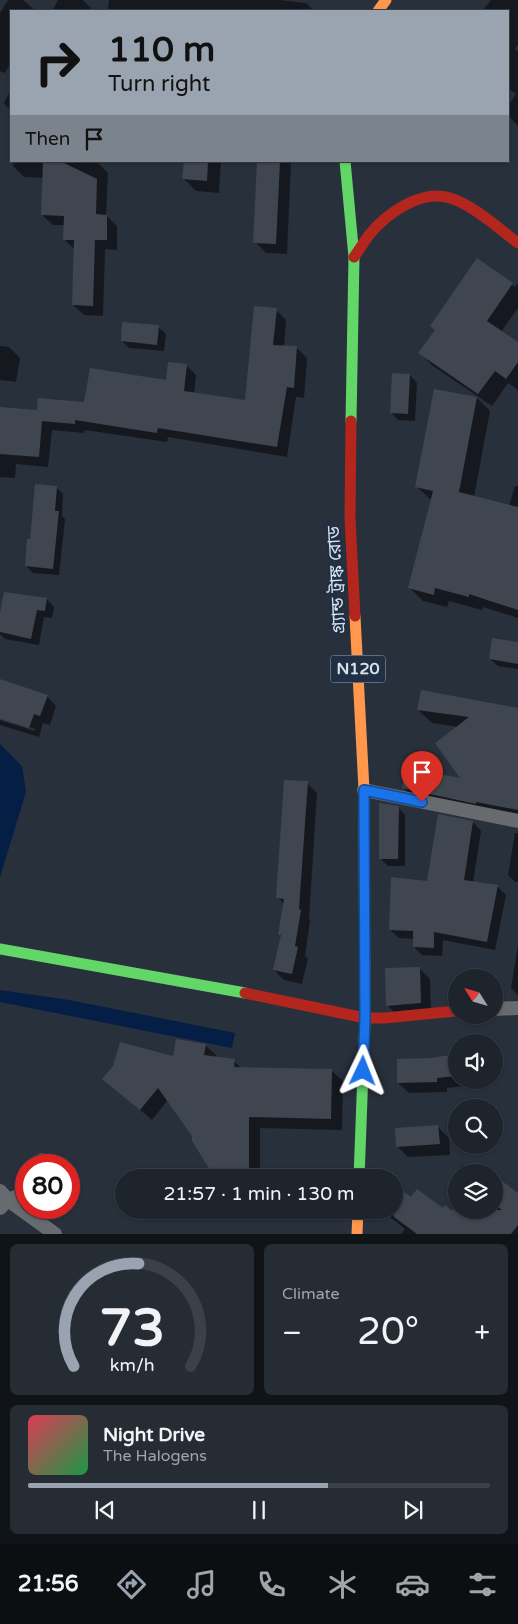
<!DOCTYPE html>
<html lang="en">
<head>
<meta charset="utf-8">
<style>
	:root { --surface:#1e242c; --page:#262c34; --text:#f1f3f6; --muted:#a1a4a9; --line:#3c4148; --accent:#9aa4b0 }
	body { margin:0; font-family:"Varela Round","Noto Sans Bengali",sans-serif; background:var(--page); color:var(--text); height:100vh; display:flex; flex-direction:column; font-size:19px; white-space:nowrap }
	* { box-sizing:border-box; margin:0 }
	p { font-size:16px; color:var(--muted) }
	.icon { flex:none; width:28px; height:28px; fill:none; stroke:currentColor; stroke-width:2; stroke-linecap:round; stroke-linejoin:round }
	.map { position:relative; height:1234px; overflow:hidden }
	.details { display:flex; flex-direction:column; gap:10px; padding:10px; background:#101418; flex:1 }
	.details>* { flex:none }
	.guide { position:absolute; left:10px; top:10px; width:499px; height:152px; border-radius:0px; box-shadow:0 1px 4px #0004,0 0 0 1px var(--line); background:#9aa4b0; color:#111; overflow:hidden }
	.needle { width:32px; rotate:307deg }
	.fabs { position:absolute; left:448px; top:969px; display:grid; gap:10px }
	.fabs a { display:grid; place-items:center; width:55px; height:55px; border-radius:50%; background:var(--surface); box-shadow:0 1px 4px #0004,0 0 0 1px var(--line); font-size:25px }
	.speed { position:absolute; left:15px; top:1154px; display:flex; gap:10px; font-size:25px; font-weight:700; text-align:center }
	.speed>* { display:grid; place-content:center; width:65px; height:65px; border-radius:50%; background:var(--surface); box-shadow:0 1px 4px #0004,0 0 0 1px var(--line); line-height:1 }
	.speed .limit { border:8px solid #d22; background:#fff; color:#111 }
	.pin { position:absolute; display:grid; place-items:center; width:42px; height:42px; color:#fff; margin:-51px -21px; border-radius:50% 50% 50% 0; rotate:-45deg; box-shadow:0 0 5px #0007 }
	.pin .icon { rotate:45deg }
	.me { position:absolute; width:55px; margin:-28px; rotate:2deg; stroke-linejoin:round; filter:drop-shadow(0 0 4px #0008) }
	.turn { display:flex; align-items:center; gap:18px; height:105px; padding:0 15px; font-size:22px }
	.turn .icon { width:65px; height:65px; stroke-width:2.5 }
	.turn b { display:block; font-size:35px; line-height:42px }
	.then { display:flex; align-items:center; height:48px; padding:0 15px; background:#0003; gap:10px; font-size:19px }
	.big { font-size:38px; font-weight:600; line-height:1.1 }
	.details .card { flex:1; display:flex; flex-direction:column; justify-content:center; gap:8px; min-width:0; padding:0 18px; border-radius:8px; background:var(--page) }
	.details .dial { align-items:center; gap:0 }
	.dial svg { height:130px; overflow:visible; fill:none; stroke:var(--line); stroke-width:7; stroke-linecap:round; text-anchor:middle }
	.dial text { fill:var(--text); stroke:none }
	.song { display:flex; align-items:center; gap:15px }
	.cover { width:60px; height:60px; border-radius:8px; background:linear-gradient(135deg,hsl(350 70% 55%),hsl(140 70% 35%)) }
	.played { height:5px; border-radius:2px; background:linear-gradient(90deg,var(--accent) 65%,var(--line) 65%) }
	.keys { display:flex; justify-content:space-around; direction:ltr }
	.heat { display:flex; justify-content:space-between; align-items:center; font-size:28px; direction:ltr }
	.details .tiles { flex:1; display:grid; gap:10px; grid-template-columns:1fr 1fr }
	.card:last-child { grid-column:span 2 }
	.trip { position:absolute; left:115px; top:1169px; width:288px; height:50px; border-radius:25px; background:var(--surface); box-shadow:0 1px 4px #0004,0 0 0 1px var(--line); font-weight:600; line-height:50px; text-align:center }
	.dock { display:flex; height:80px; justify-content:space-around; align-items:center; background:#0c0e12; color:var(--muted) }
	.dock .icon { width:35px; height:35px }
	.dock .selected { color:var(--accent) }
	.dock b { font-size:22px; color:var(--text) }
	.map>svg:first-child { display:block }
	.water { fill:#041e45 }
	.shadow { fill:#0007 }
	.building { fill:#3f464f }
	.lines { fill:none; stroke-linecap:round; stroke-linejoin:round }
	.street { stroke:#676b6f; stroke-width:14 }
	.fast { stroke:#63d668; stroke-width:11 }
	.slow { stroke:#ff974d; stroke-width:11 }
	.jam { stroke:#b3261e; stroke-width:11 }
	.route-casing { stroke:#114b97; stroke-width:12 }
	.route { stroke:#1a73e8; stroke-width:9 }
	.labels { text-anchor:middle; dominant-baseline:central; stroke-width:4.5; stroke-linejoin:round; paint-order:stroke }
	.shield { fill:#202f43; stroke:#a1acbb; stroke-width:1 }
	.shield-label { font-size:16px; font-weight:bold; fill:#d8e2ef }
	.street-label { font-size:18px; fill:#d8e2ef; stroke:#202f43 }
</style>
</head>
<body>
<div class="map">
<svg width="518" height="1234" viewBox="0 0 518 1234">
	<rect width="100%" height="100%" fill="#28303b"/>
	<!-- water -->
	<path class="water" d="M0,744L22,766L26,792L0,877Z
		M0,990L69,1000L235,1033L232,1048L0,1002Z"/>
	<!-- shadow -->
	<path class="shadow" d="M8,0H23L36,11H11V62L5,73L0,71V13Z
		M58,0H83L91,8L89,11H52Z
		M109,0H279L306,3L314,11H108Z
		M491,0H518V45L515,49L518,51V126L508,115V106L516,94L508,88V11H482Z
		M11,89V111L4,103Z
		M14,161L97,162L108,173L106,215L117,226V250L105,249L103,316L84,315L73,305L75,250L65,240V225H53L42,215L43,178L24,177L13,166Z
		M185,161H221L219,193L196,191L184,179Z
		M258,161H291L287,254L266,253L255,242Z
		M477,260L515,287L518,283V308L501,332L518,344V390L508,383L492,406L433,366L420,353L436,330Z
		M276,310L286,320L284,347L297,348L307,358L304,398L296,397L287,457L168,437L167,442L85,430L84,433L52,430L48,467L16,464L15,478L0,477V408L38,412L85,403L167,382L186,365L196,375L194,394L246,402Z
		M158,327L166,334L164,351L129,348L122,341Z
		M0,346L9,347L20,358L16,382L0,380Z
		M410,375L417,383L415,421L398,420L391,412Z
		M477,398L490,411L474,497L509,506L515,486H518V618L483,607L482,610L449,601L447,607L423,601L409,587L432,501L417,487Z
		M57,488L63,494L62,516L65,519L59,575L33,573L26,566L31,540Z
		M47,599L54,607L52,618L44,617L39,645L5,639L0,634V619Z
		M518,643V669L498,666L490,659Z
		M0,681L47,696L56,706L50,725L43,723L39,737L0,725V720L35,731V729L0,718Z
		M418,710H518V820L416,801L403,787L463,780L459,727L432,723Z
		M307,783L317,793L309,919L310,921L305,956L308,958L302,984L284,980L274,970L282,937L280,935L284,904L278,898Z
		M398,807L405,815V866H388L381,859Z
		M473,822L481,831L473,883L497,886L506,895L495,950L443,940L442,956L422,955L414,947V939L399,938L390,930L428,883Z
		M515,833H518V882H515L508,875Z
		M518,945V995L511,988Z
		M419,968L430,979L431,1013L398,1016L387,1005Z
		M205,1045L217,1056L216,1058L234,1061L242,1069L331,1070L343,1081L342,1130L260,1128V1178H216L193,1135L168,1100L152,1120L104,1079L174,1057Z
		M456,1055V1080H473L474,1085L447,1088V1092L409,1093L398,1083L432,1059Z
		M438,1127L449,1138L450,1155L408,1157L397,1146Z
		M462,1165L472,1172H457Z
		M494,1177L503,1183L518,1200V1234H401L405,1229L381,1210H394V1186L411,1199L443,1210L459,1218L465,1210H494Z"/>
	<!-- building -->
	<path class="building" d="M43,161H60L97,179L96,214L107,215V240H95L93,306L72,305L74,240H63L64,216L41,215Z
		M184,161H208L207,181L182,179Z
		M257,161H280L276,244L253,243Z
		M477,258L513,283L487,321L518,342V362L506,379L495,371L478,394L418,353L435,330L430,326Z
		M254,306L277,308L273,345L297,346L294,388L287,387L277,447L158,428L157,433L75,420V424L42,421L39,457L0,454V407L37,410L38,398L84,402L90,368L166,380L168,362L187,364L184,391L245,400Z
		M122,322L159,325L157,345L121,341Z
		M392,373L410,374L408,414L390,413Z
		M434,389L477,397L459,492L518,507V610L469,594V597L435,588L434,595L408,588L433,491L415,487Z
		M35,484L57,486L55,511H59L53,569L25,566L27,539H30Z
		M4,592L47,598L45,611L37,610L31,639L0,632V613Z
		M492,638L518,642V664L489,659Z
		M0,679L48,695L40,716L34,714L29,728L0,719Z
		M421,690L518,708V810L476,802V804L402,788L406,768L460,778L435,743L469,717L417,710Z
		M284,780L308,781L299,909L301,910L295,946L298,947L292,974L273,970L281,935H278L284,899L276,898Z
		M379,803L399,806L398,859H379Z
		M438,814L473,821L464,880L498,885L487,942L434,932V948L413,947V931L389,930L391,877L427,881Z
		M420,967L421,1003L386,1006L385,968Z
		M176,1039L206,1044L204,1055L235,1059L234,1067L332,1069L331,1119L249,1117V1178H215L192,1141V1136L158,1088L140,1110L102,1079L113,1066L120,1042L173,1056Z
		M456,1054V1076L437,1078V1082L397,1083V1059L432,1058Z
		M438,1125L440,1144L396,1147L395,1128Z
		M494,1175L518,1193V1225L511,1234H417L394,1217V1185L411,1197L417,1189L443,1208L445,1205L451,1210H502L494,1204Z"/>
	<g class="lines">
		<!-- street -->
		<path class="street" d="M364,790L518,821
			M494,1009L518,1008
			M40,1165L42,1160
			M0,1191L8,1200L0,1208
			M8,1200L55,1234
			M8,1200L18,1196L26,1187"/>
		<!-- fast -->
		<path class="fast" d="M345,161L354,257L351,421
			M0,949L245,993
			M359,1178L365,1018L364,823"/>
		<!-- slow -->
		<path class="slow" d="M378,11L386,0
			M355,616L364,790V823
			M357,1234L358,1210"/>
		<!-- jam -->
		<path class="jam" d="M354,257C359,250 364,242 369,235C387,213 421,189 450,198C475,206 498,228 518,243
			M351,421L350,518L355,616
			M245,993L365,1018H385L456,1011"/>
	</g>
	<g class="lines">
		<!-- route casing -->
		<g class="route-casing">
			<path id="route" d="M363,1071L365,1018L364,790L422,802"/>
		</g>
		<!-- route -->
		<use href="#route" class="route"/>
	</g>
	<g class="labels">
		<!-- shield labels -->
		<rect class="shield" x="330.5" y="655.5" width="55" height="27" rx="4"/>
		<g class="shield-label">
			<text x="358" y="669">N120</text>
		</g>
		<!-- street labels -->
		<g class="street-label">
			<text transform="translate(336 580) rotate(-93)">গ্র্যান্ড ট্রাঙ্ক রোড</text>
		</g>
	</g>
</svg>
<div class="fabs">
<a><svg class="needle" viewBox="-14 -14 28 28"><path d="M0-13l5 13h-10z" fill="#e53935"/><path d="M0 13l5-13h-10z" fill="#a1a4a9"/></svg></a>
<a><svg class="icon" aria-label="sound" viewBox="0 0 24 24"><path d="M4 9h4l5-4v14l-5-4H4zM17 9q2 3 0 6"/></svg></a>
<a><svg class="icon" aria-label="search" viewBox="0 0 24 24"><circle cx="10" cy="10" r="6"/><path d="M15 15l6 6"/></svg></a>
<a><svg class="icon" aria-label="layers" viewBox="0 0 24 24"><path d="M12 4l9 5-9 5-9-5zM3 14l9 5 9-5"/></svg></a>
</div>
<div class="speed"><div class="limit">80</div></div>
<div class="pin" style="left:422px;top:802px;background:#d93025"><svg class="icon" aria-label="arrive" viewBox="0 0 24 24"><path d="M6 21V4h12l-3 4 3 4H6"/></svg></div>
<svg class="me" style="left:363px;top:1071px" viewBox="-20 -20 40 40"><path d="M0-17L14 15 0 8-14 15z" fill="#1a73e8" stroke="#fff" stroke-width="4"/></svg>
<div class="trip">21:57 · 1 min · 130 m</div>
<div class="guide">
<div class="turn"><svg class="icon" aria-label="right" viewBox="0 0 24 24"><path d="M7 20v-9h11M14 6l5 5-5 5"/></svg><div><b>110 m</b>Turn right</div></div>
<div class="then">Then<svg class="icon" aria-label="arrive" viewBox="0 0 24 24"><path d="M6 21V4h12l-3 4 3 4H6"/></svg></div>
</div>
</div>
<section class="details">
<div class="tiles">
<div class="card dial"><svg viewBox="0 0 100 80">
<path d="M14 69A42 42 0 1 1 86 69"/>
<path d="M14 69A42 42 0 0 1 54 6" stroke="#9aa4b0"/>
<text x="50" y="56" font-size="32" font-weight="700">73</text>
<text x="50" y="72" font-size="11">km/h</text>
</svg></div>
<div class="card"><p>Climate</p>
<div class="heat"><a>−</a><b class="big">20°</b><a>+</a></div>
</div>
<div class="card">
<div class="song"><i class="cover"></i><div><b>Night Drive</b><p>The Halogens</p></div></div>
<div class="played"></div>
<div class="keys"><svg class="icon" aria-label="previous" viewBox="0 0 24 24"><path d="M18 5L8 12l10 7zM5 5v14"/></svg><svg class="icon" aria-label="pause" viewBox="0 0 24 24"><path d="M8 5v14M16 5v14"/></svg><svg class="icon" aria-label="next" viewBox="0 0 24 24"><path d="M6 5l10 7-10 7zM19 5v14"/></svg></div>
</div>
</div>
</section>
<nav class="dock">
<b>21:56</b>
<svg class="icon selected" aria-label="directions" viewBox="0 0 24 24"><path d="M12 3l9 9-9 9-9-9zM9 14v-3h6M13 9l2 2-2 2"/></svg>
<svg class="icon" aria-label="music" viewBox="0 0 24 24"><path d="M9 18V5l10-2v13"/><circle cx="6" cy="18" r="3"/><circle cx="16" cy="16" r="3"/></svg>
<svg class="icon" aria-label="phone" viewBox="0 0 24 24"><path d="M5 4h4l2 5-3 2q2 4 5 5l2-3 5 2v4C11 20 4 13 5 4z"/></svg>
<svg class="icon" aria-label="climate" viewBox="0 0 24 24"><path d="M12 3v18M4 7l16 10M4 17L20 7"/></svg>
<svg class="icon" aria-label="car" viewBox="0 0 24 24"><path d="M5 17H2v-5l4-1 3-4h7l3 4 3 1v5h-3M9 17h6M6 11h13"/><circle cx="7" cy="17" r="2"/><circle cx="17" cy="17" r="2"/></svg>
<svg class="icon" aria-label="filters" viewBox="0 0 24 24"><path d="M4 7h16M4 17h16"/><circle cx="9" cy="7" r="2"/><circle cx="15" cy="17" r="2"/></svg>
</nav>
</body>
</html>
